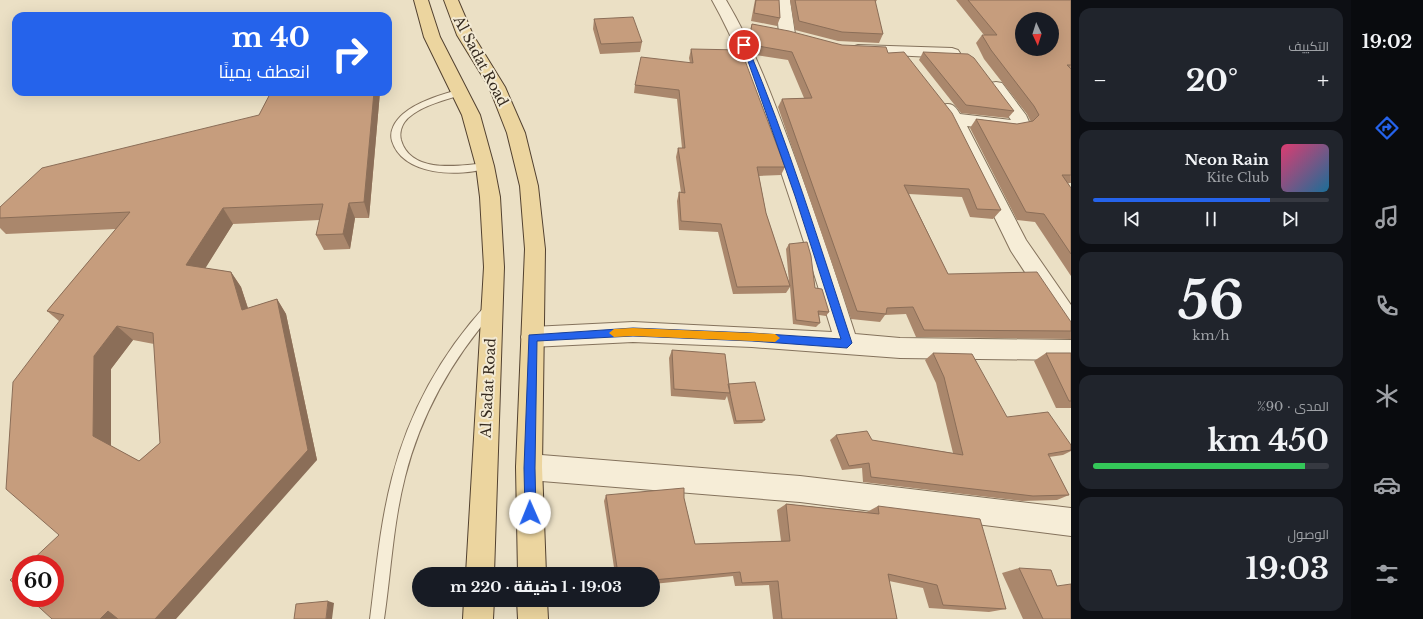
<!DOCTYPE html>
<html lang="ar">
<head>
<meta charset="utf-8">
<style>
	:root { --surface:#171b24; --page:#20242c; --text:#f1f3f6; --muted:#9ea1a6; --line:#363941; --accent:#2563eb }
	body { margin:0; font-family:"Libre Baskerville",Cairo,serif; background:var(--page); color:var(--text); direction:rtl; height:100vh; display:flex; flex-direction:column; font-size:15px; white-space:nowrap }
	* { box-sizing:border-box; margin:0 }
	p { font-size:13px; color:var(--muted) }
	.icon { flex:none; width:22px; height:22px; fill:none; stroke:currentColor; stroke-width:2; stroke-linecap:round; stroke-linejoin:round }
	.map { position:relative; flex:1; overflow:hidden; direction:ltr }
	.panel { display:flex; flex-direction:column; gap:8px; padding:8px; background:#0d0f14; width:280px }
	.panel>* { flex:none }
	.top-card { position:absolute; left:12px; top:12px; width:380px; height:84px; border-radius:12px; box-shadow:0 4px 16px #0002; direction:rtl; background:#2563eb; color:#fff; overflow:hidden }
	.needle { width:26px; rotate:176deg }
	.tools { position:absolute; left:1015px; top:12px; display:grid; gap:8px }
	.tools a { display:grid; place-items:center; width:44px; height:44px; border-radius:50%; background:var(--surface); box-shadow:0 4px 16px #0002; font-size:20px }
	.speed { position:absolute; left:12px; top:555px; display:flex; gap:8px; font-size:20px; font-weight:700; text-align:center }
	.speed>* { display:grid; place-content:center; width:52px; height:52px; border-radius:50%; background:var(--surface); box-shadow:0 4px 16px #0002; line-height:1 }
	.speed .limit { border:6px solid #d22; background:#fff; color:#111 }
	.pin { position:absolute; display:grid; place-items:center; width:34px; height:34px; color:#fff; margin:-17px; border:2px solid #fff; border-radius:50%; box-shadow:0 1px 4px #0007 }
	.me { position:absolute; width:44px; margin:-22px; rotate:359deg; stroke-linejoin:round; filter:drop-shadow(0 0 3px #0008) }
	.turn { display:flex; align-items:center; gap:14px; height:84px; padding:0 16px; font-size:18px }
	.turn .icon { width:52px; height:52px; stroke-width:2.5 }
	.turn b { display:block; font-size:28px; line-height:34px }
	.big { font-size:30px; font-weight:800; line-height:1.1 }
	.panel .widget { flex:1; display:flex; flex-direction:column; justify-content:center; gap:6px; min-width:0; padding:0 14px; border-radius:12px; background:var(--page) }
	.panel .dial { align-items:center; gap:0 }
	.dial b { font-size:52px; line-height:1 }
	.song { display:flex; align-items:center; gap:12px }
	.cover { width:48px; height:48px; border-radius:6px; background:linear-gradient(135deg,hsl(340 70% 55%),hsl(200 70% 35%)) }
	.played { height:4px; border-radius:2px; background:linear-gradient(90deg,var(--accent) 75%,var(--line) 75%) }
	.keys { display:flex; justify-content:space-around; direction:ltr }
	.heat { display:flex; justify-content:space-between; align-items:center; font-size:22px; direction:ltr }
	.charge { height:6px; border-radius:3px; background:linear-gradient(90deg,#34c759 90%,var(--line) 0) }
	.trip { position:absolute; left:412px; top:567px; width:248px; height:40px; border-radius:20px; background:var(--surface); box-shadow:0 4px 16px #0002; font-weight:800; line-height:40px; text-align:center; direction:rtl }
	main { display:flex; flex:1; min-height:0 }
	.tabs { display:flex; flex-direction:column; width:72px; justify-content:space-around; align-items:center; background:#090b0e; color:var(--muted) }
	.tabs .icon { width:28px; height:28px }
	.tabs .selected { color:var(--accent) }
	.tabs b { font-size:18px; color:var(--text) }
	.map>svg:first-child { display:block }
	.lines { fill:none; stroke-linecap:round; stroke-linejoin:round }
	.lane-casing { stroke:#84725c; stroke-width:2 }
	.street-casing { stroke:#84725c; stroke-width:2 }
	.primary-casing { stroke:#524130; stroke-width:2 }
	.lane { fill:#f6edd7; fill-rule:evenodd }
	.street { fill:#f6edd7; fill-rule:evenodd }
	.primary { fill:#ecd59f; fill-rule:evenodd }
	.wall { fill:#aa876c; fill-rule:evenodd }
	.shaded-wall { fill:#8b6e58 }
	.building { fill:#c69d7d; stroke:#8b6e58; fill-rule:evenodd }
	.route { fill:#2563eb; stroke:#184099 }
	.slow { fill:#f59e0b }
	.labels { text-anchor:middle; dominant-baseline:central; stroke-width:4; stroke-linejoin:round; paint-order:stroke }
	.street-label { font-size:14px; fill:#352a1f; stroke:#f3ead4 }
</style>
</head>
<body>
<main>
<nav class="tabs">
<b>19:02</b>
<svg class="icon selected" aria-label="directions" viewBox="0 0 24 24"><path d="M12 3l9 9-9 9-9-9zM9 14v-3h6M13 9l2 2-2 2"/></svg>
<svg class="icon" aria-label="music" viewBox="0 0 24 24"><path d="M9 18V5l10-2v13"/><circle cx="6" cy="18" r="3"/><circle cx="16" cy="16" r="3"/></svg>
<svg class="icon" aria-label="phone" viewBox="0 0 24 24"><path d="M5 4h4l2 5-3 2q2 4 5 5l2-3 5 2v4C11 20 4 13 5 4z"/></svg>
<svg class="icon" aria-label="climate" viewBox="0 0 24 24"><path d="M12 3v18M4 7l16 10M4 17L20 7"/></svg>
<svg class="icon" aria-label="car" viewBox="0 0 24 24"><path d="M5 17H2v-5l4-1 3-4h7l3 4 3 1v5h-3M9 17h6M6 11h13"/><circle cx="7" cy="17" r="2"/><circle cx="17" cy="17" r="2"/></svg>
<svg class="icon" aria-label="filters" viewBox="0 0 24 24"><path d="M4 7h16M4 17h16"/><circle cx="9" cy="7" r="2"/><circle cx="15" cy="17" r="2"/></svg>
</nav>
<section class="panel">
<div class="widget"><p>التكييف</p>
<div class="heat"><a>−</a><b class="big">20°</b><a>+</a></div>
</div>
<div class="widget">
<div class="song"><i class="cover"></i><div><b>Neon Rain</b><p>Kite Club</p></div></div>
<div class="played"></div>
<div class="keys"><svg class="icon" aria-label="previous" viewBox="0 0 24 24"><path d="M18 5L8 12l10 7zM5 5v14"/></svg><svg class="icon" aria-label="pause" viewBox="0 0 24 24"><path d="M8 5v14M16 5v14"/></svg><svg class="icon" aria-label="next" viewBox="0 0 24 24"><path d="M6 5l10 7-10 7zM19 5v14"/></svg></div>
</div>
<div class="widget dial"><b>56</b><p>km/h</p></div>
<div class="widget"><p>المدى · 90%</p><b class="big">450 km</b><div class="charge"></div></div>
<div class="widget"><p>الوصول</p><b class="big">19:03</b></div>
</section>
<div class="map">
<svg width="1071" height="619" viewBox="0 0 1071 619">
	<rect width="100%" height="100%" fill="#ebe0c5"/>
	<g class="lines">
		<!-- lane casing -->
		<g class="lane-casing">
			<path id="lane" d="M461,89L465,92L464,94C445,100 423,105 408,118C402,124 399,132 401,140C411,174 458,166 485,163L488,164V168C459,177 403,176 392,141C389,131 395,121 403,114C418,101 441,95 461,89Z
				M491,302L495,304L496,307L495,310C452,359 421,414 405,477C393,524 391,572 384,619H370C376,572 380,524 392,478C409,412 441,354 487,304Z"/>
		</g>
		<!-- street casing -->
		<g class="street-casing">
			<path id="street" d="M712,0H726C754,47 772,96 791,147C814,209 835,271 855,334L900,338L1071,340V360L900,358L752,347L633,342L532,347L524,344L521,337L524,330L532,327L633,322L832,332C813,269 793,207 772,145C755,95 738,46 712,0Z
				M776,0H790L795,34L792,37H782L779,34Z
				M858,45L952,48L958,50L960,53L958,56L952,58L852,53L850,50L852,47Z
				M996,82L1002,83L1026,115L1030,124C1021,138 982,128 967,126L1026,240L1071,305V333L1063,330L1011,251L947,120L939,109L942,105C952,102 955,106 960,114L1011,120L988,87L990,83Z
				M529,454L800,476L1071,508V536L800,502L529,480L520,476L516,467L520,458Z"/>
		</g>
		<!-- primary casing -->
		<g class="primary-casing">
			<path id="primary" d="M414,0H428L440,37L480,115L494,166L500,197L504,267L494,574H466L484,267L480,197L476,166L462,115L424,37Z
				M444,0H458L473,35L505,87L525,133L538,186L545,249L542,467L546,574H518L516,467L525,249L520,186L507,133L489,87L457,35Z
				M464,600H494L493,619H463Z
				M517,600H547L548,619H518Z"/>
		</g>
		<!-- lane -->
		<use href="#lane" class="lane"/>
		<!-- street -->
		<use href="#street" class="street"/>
		<!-- primary -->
		<use href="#primary" class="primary"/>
	</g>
	<!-- wall -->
	<path class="wall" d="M755,0H779L780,18L777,26L751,21Z
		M790,0H877L875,3L883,34L879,43L838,41L795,30Z
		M956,0H1071V183H1068L1071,188V276L1035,222L1017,220L970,128L976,119L1017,124L1031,122L1027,114L984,59L976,43L982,35H984Z
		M594,19L642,42L640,52L600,54L593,29Z
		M752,24L842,45L888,53L1001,210L993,219L970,217L962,197L909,194L948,274L1071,322V339L916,337L906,314L885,315L880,322L851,319L778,107L782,99L804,98L788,60L755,55L748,38Z
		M691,49L785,167L781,175L759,176L766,213L789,282L786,249L789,244L829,312L826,316L819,315L820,323L816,327L793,324L790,287L786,293L733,294L718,232L679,230L677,201L679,192L681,193L676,157L678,148H682L677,99L634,93L635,85L690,63L689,58Z
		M923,52L1014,111L1008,118L961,113L919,60Z
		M271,92H380L369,218H355L350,249L324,250L316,235L320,220L233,224L205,268L231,272L241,287L248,308L277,299L286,314L317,460L59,535V321L47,311L116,229L6,234L0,228V207L259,115ZM133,340L154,344L160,443L139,461L111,446V369Z
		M672,350L728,384L765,420L762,423L734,424L727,396L725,400L671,396L669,358Z
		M933,353L1007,417L1071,445V451L1063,455L1049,457L1069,495L1057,500L1022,501L863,482L862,468L842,470L830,440L836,435L953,453L936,383L925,360Z
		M1046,353H1071V408H1056L1034,361Z
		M606,495L684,498L695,544L781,541L777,510L786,504L867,512L878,506L1006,609L989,612L929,608L923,588L889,581L897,619H773L769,585L735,586L733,576L653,584V574H615L604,501Z
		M1019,568L1057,586L1071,619H1023L1002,573Z"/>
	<!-- shaded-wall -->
	<path class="shaded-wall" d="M374,92H380L369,218L364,202Z
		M349,203L355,218L350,249L343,234Z
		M223,208L233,224L198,280L186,265Z
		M231,272L241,287L253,324L242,310Z
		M277,299L286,314L317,460L176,619H155Z
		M117,326L133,340L111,369V447L93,436L94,356Z
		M328,601L334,603L332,619H326Z
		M108,611L124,619H100Z"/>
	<!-- building -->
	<path class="building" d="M756,0H779L780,18L754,13Z
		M795,0H875L883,34L842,32L799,21Z
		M968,0H1071V65H1067L1071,69V175H1062L1071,188V254L1044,214L1026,212L976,119L1017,124L1033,121L1039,115L1034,106L991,50L982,35H997ZM1022,19H1052V49H1022Z
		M633,17L642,42L601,44L594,19Z
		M752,24L789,31L842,45L886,47L888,53L904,52L952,113L1001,210L977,209L969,189L904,185L948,274L1037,272L1071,322V331L924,330L913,307L887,308L886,314L857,311L782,99L812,98L792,52L758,46L751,29Z
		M691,49L741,50L785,167H757L766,213L790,286L737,287L721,224L681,221L679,192L685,193L678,148H685L679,90L635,85L641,57L693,63Z
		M923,52L968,54L974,58L1014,111L966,105Z
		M271,92H374L364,202L349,203L343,234L316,235L323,204L223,208L186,265L231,272L242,310L277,299L308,450L155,619H118L108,611L100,619H52L29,598H55V564H28L59,535L6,489L13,382L64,315L47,311L130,212L0,218V207L42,168L259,115ZM117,326L153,333L160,443L139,461L93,436L94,356Z
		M807,242L811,256L815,288L822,289L829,312L818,311L820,323L796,320L789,244Z
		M672,350L725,354L730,393L674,389Z
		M933,353L972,354L1007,417L1048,412L1071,445V450L1048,454L1069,495L1033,496L871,477L869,463L849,466L836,435L867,431L872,440L963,455L944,377Z
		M1046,353H1071V401H1069Z
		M755,382L765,420L736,421L730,393L728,384Z
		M684,488V498L695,544L790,541L786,504L879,514L878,506L980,519L1006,609L943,605L937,585L888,574L897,619H782L778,581L742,583L740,572L653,580V574H618L606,495Z
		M1019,568L1051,570L1057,586L1071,584V619H1043Z
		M21,570V590L10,580Z
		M328,601L326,619H294L296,604Z"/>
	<!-- route -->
	<path class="route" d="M742,44L747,45C788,142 819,243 852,343L847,348L752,341L633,336L537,341L535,468L536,513L534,517L530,519L526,517L525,513L524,468L529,335L633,328L752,333L841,339L795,196Z"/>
	<!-- slow -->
	<path class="slow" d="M633,328L775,334L780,338L775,342L633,336L614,337L609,333L614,329Z"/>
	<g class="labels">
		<!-- street labels -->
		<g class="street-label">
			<text transform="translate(481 61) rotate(62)">Al Sadat Road</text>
			<text transform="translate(488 388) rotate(-87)">Al Sadat Road</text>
		</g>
	</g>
</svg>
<div class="tools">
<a><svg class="needle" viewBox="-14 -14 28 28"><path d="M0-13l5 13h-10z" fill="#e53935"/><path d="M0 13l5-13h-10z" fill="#9ea1a6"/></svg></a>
</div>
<div class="speed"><div class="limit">60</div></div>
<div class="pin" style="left:744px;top:45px;background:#d93025"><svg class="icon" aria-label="arrive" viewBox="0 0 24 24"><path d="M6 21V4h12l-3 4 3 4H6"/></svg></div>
<svg class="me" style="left:530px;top:513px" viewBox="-20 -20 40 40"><circle r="19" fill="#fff"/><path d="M0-13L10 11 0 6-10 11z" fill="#2563eb"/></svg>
<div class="trip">19:03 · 1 دقيقة · 220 m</div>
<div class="top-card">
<div class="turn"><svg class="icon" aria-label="right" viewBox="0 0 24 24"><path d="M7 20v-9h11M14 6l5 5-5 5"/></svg><div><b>40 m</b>انعطف يمينًا</div></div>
</div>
</div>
</main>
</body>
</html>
